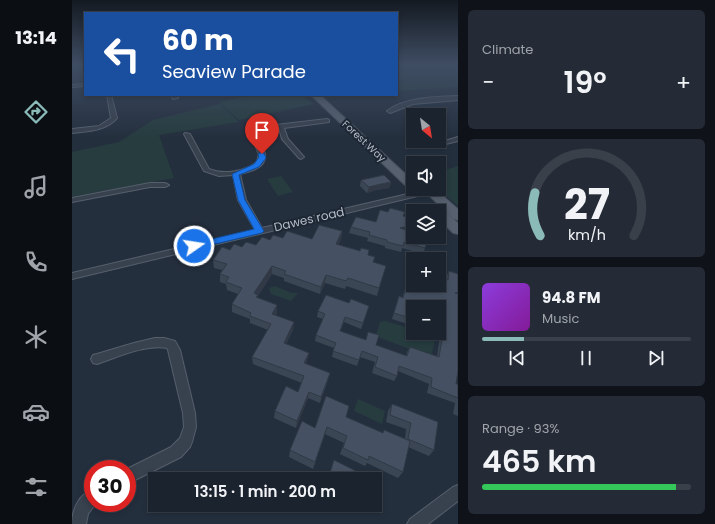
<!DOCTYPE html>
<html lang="en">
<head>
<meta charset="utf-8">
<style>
	:root { --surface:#1b232e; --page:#242b36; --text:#f1f3f6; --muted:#a0a4aa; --line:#39404a; --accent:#8bbbb9 }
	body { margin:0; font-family:Poppins,sans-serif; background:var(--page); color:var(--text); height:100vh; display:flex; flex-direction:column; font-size:15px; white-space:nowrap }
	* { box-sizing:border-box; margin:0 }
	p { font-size:13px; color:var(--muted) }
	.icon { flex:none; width:22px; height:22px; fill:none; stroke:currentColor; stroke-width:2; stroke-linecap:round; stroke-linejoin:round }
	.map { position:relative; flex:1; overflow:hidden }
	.sheet { display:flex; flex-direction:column; gap:10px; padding:10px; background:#0f1319; width:257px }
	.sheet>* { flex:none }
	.top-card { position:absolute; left:12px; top:12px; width:314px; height:84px; border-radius:0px; box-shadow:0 2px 6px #0003,0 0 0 1px var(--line); background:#1a4fa0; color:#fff; overflow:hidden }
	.needle { width:26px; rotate:150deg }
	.tools { position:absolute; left:334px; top:108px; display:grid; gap:8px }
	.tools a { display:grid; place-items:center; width:40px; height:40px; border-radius:0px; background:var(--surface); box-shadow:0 2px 6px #0003,0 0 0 1px var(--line); font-size:20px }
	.speed { position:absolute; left:12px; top:460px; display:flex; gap:8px; font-size:20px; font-weight:700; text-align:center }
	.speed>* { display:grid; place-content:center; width:52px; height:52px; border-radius:50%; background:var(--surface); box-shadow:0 2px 6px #0003,0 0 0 1px var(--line); line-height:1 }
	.speed .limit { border:6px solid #d22; background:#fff; color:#111 }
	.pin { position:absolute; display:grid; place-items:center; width:34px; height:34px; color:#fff; margin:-41px -17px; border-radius:50% 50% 50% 0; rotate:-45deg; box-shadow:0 0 4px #0007 }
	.pin .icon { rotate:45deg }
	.me { position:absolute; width:44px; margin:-22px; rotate:77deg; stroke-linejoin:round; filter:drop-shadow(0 0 3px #0008) }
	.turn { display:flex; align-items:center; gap:14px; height:84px; padding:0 12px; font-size:18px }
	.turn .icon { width:52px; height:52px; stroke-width:2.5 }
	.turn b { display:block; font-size:28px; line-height:34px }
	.big { font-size:30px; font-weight:600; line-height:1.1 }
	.sheet .card { flex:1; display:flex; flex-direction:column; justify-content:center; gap:6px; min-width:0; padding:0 14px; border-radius:6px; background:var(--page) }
	.sheet .dial { align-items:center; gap:0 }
	.dial svg { height:104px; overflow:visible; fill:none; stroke:var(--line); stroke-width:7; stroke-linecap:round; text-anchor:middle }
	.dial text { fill:var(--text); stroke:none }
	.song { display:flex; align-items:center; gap:12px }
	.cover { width:48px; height:48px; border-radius:6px; background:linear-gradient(135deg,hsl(270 70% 55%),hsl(290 70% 35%)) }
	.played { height:4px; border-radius:2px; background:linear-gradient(90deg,var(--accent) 20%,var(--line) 20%) }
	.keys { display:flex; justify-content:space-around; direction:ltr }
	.heat { display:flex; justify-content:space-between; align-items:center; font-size:22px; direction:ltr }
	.charge { height:6px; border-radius:3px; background:linear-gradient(90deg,#34c759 93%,var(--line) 0) }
	.trip { position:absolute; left:76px; top:472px; width:234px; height:40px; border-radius:0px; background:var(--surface); box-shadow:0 2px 6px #0003,0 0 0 1px var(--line); font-weight:600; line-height:40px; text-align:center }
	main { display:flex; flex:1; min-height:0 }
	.tabs { display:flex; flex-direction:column; width:72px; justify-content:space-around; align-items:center; background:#0b0e12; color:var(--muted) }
	.tabs .icon { width:28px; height:28px }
	.tabs .current { color:var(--accent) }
	.tabs b { font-size:18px; color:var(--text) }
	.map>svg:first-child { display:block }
	.green { fill:#263c3f }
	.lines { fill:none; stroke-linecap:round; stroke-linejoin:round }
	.minor-casing { stroke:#565f6c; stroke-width:2 }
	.primary-casing { stroke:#414a57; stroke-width:2 }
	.minor { fill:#38414e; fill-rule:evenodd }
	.primary { fill:#56606e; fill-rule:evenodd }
	.wall { fill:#3b4654 }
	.shaded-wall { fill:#303945 }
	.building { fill:#455162; stroke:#303945 }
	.route { fill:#1a73e8; stroke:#114b97 }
	.labels { text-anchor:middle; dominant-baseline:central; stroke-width:4; stroke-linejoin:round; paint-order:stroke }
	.far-street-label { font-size:10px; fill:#b4bcc9; stroke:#1d2633 }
	.street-label { font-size:12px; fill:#b4bcc9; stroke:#1d2633 }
</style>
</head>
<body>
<main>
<nav class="tabs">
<b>13:14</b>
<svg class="icon current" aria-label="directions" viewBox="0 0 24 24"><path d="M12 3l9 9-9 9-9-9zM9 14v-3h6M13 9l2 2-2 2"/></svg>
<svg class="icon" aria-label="music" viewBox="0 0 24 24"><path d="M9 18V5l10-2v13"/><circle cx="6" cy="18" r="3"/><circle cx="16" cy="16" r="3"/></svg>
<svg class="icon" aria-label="phone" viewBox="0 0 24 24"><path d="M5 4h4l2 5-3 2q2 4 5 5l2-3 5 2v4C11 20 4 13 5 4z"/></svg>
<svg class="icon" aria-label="climate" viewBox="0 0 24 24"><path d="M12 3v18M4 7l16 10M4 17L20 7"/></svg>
<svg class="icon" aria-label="car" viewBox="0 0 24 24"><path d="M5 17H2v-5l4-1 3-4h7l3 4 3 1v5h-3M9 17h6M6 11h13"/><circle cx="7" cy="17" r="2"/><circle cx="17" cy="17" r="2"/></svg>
<svg class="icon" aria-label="filters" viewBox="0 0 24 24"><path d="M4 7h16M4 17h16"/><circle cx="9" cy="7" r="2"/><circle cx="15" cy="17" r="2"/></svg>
</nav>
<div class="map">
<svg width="386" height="524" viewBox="0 0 386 524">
	<rect width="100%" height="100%" fill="#242f3e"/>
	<!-- green -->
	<path class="green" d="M386,70V87L325,91V71Z
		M181,95H229L242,104L167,120L147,102Z
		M148,104L167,122L87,135L102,178L0,197V152L47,142L81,120Z
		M386,166V206L366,189L367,172Z
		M209,176L221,192L206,196L195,179Z
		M203,286L220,293H226L219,301L199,294L197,288Z
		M313,321L341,329V333H354L356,336L363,339L359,357L306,337L304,335L308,322Z
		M286,399L313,411L310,424L282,411Z"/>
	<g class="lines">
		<!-- minor casing -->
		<g class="minor-casing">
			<path id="minor" d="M13,84V86L0,87V85Z
				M35,95H39L45,118C34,131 16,131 0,133V129L27,126L39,118Z
				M99,95H103L106,98L101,99Z
				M386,96V100L341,104L318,113L315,111C332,97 365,97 386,96Z
				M255,119L257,120V122L212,128L216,139L232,157L229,159L227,158L210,139L207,128C198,129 191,130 185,136C187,142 192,148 193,154C195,168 177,172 168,174L174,200L190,228L357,189L362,191L358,193L0,279V273L183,230L166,200L161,175L147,176L132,171L112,134L113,133L118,134L137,169C151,175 172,172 185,162L187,154L179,136L185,130L195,126Z
				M386,137V141L362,147L359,145Z
				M78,183H93L97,185L93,187H78L0,202V198Z
				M83,338H92L103,341L108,350L123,413L124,427L120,442L118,447L109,457L55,484V469L99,447L108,438L112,427L111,413L96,350L95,348C73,344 46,357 25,364L21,363L19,359L21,355L25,354L62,343Z
				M386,485V501L356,524H335L338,519L381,487Z
				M21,489V503H24L16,514L14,524H0C0,510 7,494 21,489Z"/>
		</g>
		<!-- primary casing -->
		<g class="primary-casing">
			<path id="primary" d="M239,95H248L341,181V189H345H337Z
				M350,189H363L386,209V220L382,219Z
				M367,208L371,209L386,223V234L381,233L367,219V211H362Z"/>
		</g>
		<!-- minor -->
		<use href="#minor" class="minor"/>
		<!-- primary -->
		<use href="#primary" class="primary"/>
	</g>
	<!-- wall -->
	<path class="wall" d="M289,180L319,182L317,188L304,190L295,193L288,186Z
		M331,216L341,231H338L353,248L351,254L330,248L329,252L313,248V246L295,241L296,238L277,233L279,227Z
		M270,231L269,239L266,245L288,251L297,250L296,255L301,262L314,266L305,296L274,286L273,289L253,283L248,294L212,281V278L200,274L186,296V298L205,313L203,315L221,330L214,344L237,353L235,360L234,364L256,380L248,403L236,398L224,428L202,418L203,411L226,392L230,383L181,364L180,357L196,330L178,323V319L160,312V304L166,294L155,290L154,284L148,282V274L150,270L142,268L141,260L158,250L184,245L198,240L211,238L240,239Z
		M377,271L386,274V375H385L384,384H386V416L381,414L383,403L355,393L357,384L326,371L325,376L322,381L300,373L303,362L288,357L285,366L260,357L262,348L243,341L244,335L251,319L245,317L246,311L295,312L289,329L272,322L268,332L334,356L335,352L338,347L365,357L369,328L367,327V307H341V321L339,325L320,319L327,296L330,298L339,272L341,285L374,279V277Z
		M320,404L366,422L362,450L357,456L336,447L331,472L326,478L295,463L293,466L268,454L272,443L253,434L241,469L217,457L218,450L243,428L274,417L310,433L312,430L333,439L334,429L314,422L316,411Z
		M260,505H279L278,508L275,512Z"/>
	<!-- shaded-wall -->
	<path class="shaded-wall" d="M319,182L317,188L304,190L295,193L297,187L305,185Z
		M341,225V231L326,234L328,228Z
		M270,231L269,239L262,252L264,244Z
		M200,266V274L186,296V302L182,293Z
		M254,275L253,283L248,294L249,287Z
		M205,305V313L200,321V314Z
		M273,317L272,322L266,337L268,331Z
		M222,322L221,330L211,350L212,343Z
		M237,353L235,360L231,370L232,363Z
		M258,373L256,380L248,403L249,397Z
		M237,392L236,398L224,428L225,421Z"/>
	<!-- building -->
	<path class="building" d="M312,175L319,182L305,185L297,187L289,180Z
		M318,208L333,212L331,216L339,219L341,220V225L328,228L341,232V237H356L353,248L332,242L331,246L315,242V240L297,235L298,232L279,227L284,217L304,222L308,210L316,212Z
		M247,225L270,231L264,244L288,251L289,248L297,250L296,255L303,257L301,262L314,266L307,288L276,278L274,281L254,275L249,287L212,274L214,271L200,266L182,293L186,295L184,297L205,305L200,314L222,322L212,343L237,353L232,363L258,373L249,397L237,392L225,421L203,411L214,386L226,392L232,376L180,357L199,324L178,316L179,313L160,304L170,288L154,282L157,277L148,274L155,264L141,260L150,247L158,250L162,244L170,247L174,242L184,245L190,237L198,240L201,235L211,238L215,231L240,239Z
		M377,271L386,274V292L383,293L386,294V370L384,384H386V398L359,387L360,378L327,366L325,376L303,367L306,357L290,351L287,360L261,351L264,343L244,335L253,314L246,311L254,295L277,303L279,299L297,306L291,323L273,317L268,331L294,340L296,332L307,335L304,345L335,356L338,347L367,357L373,322L367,320V307H341V319L322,313L327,296L331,298L339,272L341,273V285H367V277L376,280Z
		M254,396L277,406L274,417L311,433L312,430L338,441L331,472L297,456L296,460L271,448L275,436L255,427L243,462L218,450L230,421L243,428Z
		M320,404L366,422L362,450L336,439L339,423L318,415Z
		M262,460L288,473L286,479H256Z
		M273,505H279L278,508Z"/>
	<!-- sky -->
	<linearGradient id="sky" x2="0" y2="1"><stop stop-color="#141a22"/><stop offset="0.47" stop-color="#3f4d63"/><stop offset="1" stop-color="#3f4d63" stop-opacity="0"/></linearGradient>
	<rect width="386" height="138" fill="url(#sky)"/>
	<!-- route -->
	<path class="route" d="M190,152L192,153L194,158L187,167L167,175L173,200L192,231L190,233L122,249H119L118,246L119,244L182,229L166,200L160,174L182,164L187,157L186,154Z"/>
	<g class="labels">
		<!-- far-street labels -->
		<g class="far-street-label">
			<text transform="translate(292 141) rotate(43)">Forest Way</text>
		</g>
		<!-- street labels -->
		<g class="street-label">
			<text transform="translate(237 219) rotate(-13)">Dawes road</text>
		</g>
	</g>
</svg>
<div class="tools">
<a><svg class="needle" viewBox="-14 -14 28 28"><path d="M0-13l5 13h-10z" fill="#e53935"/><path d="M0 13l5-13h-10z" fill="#a0a4aa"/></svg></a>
<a><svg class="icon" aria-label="sound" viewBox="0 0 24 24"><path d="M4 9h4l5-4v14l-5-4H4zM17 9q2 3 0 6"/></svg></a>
<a><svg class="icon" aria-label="layers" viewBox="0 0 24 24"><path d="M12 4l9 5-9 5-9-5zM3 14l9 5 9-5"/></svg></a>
<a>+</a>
<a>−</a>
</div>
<div class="speed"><div class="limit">30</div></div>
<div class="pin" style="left:190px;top:154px;background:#d93025"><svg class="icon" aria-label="arrive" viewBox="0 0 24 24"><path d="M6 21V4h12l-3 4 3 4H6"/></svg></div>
<svg class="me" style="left:122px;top:246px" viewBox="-20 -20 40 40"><circle r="17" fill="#1a73e8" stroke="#fff" stroke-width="3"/><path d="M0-11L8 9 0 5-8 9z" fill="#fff"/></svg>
<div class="trip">13:15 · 1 min · 200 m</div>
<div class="top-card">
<div class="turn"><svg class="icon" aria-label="left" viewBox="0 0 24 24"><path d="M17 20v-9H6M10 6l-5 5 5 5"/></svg><div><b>60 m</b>Seaview Parade</div></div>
</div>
</div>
<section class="sheet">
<div class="card"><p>Climate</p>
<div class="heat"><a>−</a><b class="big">19°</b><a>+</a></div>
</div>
<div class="card dial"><svg viewBox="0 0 100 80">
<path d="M14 69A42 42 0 1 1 86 69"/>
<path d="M14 69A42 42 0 0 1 10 36" stroke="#8bbbb9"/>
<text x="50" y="56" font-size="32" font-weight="700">27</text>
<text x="50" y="72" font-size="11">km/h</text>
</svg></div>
<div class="card">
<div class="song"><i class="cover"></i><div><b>94.8 FM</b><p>Music</p></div></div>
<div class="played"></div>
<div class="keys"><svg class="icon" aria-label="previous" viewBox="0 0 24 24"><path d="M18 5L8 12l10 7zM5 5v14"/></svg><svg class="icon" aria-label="pause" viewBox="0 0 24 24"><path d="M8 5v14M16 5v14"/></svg><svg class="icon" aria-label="next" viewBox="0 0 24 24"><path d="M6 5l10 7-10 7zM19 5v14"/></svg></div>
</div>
<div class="card"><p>Range · 93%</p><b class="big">465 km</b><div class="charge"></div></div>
</section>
</main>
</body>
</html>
